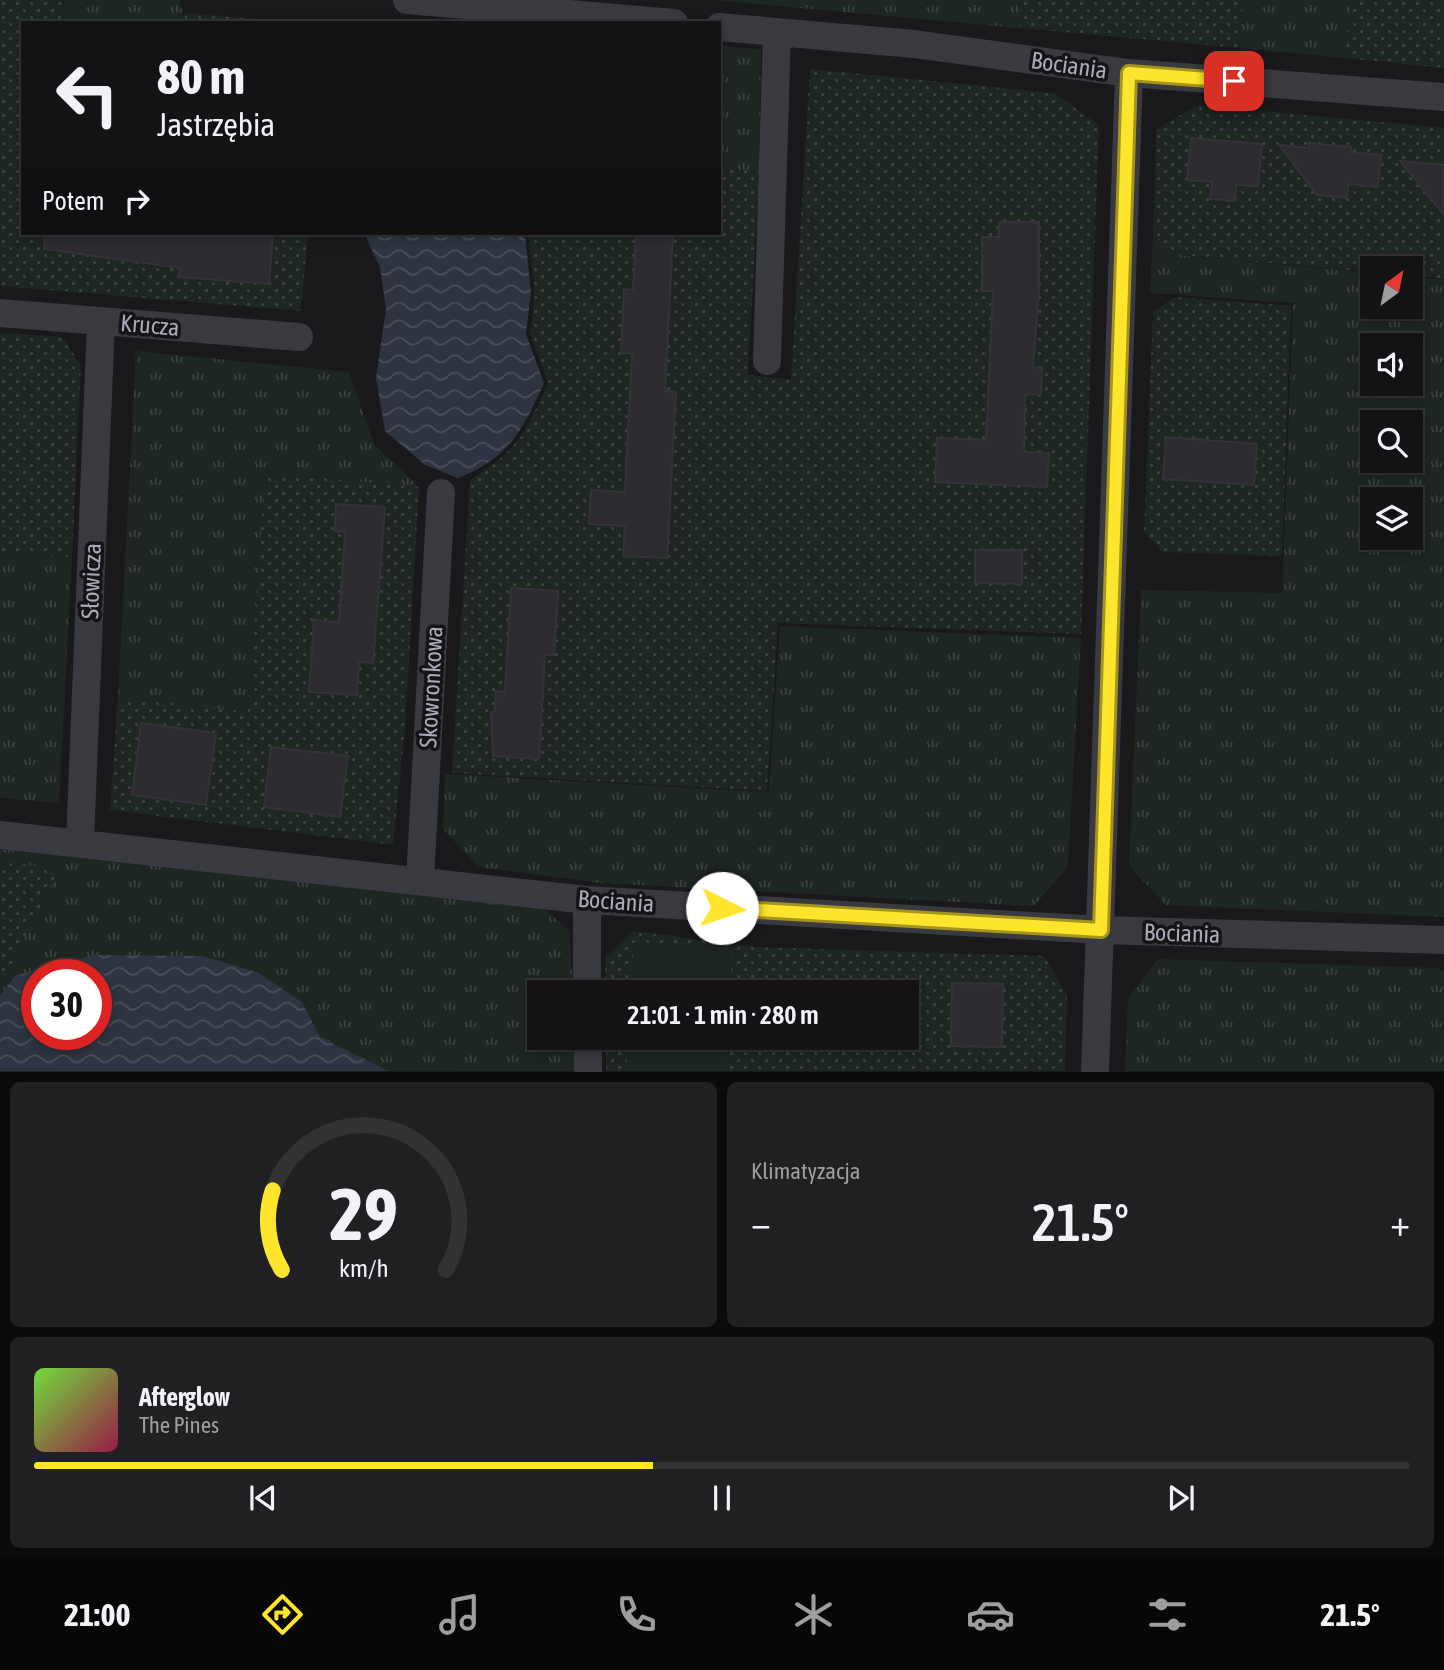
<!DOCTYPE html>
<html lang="pl">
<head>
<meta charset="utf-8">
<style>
	:root { --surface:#131214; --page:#202022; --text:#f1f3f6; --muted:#9d9ea0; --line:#323234; --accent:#ffe52c }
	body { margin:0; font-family:"Asap Condensed",sans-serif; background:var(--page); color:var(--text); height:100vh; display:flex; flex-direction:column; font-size:26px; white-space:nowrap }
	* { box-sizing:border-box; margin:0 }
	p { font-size:23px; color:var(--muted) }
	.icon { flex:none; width:38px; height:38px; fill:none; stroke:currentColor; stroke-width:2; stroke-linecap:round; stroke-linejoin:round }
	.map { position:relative; height:1072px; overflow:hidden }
	.details { display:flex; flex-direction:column; gap:10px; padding:10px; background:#0a0a0b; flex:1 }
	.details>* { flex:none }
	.guide { position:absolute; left:21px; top:21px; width:700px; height:214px; border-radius:0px; box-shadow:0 4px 10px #0003,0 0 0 2px var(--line); background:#131214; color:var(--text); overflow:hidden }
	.needle { width:46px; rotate:33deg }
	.buttons { position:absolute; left:1360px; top:256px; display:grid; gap:14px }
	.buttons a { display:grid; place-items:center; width:63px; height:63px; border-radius:0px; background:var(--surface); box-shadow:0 4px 10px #0003,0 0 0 2px var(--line); font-size:35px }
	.speed { position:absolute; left:21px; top:959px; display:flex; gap:14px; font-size:35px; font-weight:700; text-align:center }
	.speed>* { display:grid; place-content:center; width:91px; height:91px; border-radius:50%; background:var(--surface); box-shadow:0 4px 10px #0003,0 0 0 2px var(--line); line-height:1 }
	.speed .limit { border:10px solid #d22; background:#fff; color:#111 }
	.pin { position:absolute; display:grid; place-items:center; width:60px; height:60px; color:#fff; margin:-30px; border-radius:14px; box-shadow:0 4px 10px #0006 }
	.me { position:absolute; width:77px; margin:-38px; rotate:94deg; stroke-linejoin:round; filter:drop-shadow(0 0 5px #0008) }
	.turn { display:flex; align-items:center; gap:24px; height:147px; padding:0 21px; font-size:32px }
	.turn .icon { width:91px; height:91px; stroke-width:2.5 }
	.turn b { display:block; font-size:49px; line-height:60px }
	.then { display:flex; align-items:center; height:66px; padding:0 21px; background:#0003; gap:14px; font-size:26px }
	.big { font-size:52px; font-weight:600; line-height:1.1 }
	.details .tile { flex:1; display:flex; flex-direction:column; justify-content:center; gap:10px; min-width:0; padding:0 24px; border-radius:10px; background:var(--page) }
	.details .dial { align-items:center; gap:0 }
	.dial svg { height:182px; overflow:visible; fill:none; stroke:var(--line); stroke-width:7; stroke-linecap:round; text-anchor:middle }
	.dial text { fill:var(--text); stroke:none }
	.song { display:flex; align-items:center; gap:21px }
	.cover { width:84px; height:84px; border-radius:10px; background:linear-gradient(135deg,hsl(100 70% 55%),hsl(340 70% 35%)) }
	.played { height:7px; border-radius:4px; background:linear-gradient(90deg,var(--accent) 45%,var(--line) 45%) }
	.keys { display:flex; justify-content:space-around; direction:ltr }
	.heat { display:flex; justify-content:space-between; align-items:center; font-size:38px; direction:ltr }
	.details .tiles { flex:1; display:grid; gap:10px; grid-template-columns:1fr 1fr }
	.tile:last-child { grid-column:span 2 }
	.trip { position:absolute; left:527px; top:980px; width:392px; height:70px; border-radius:0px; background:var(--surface); box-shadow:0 4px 10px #0003,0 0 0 2px var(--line); font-weight:600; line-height:70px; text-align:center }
	.dock { display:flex; height:112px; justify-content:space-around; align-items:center; background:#080708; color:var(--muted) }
	.dock .icon { width:49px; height:49px }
	.dock .on { color:var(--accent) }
	.dock b { font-size:32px; color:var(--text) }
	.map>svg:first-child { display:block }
	.grass { fill:url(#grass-tufts); fill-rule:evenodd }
	.park { fill:url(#park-dots) }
	.pitch { fill:#1e2621 }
	.water { fill:url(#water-waves); fill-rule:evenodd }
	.building { fill:#2c2b2f; stroke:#333237; stroke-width:2 }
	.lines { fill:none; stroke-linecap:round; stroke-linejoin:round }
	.minor { stroke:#393940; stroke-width:28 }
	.route-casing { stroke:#a6951d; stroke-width:18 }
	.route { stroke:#ffe52c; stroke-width:12 }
	.labels { text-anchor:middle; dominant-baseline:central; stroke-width:7; stroke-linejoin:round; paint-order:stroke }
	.street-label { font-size:24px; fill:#a9abbb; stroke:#141316 }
</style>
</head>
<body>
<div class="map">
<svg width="1444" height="1072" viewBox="0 0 1444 1072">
	<defs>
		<pattern id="grass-tufts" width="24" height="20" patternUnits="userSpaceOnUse" patternTransform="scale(1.75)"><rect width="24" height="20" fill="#1e2621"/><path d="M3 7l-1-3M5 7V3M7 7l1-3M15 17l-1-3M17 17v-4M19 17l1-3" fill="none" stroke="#3c433f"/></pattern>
		<pattern id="park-dots" width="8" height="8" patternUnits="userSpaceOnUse" patternTransform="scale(1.75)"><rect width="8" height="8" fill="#1e2621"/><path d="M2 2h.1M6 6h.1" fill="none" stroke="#3c433f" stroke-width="1.8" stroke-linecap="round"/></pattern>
		<pattern id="water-waves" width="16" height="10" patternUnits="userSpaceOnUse" patternTransform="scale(1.75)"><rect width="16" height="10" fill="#2d3340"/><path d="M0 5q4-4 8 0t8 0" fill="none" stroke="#494e5a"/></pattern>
	</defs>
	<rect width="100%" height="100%" fill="#19181b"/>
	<!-- grass -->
	<path class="grass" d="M64,0H180L184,23H61Z
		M714,0H1021L1019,28Z
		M1243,0H1351L1345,58L1239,48Z
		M719,46L761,49L759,171L719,169Z
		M1153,233L1178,255L1372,273V306H1410L1411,276L1444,280V917L1166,905L1129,866L1141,590L1282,593L1293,303L1150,293ZM1372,345H1410V383H1372ZM1372,422H1410V460H1372ZM1372,499H1410V537H1372Z
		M136,351L349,372L374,444L419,487L266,473L248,713L118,697Z
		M0,553L72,557L59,803L0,798Z
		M780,626L1081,638L1068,866L1034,906L600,883L479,867L443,829L445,774L769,792Z
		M0,849L543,907L569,931L573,992H539V1038H575L577,1071L0,1072ZM37,975H96V1034H37Z
		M1158,959L1438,968L1444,973V1071H1125L1128,998Z"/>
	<!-- park -->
	<path class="park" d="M0,0H63L61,23H23V233H308L301,311L0,286Z
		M1021,0H1243L1239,48L1019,28Z
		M1351,0H1444V68L1345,58Z
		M185,13L304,23H184Z
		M810,69L1054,93L1099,125L1081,634L778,623L767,791L452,773L470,480C518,451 525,433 548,383L530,334L535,293L528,233H719V169L759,171L748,375L791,379Z
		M1197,105L1444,128V279L1411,275L1410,268H1372V272L1178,255L1153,233L1156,130Z
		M1175,297L1291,306L1282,556L1163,552L1144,532L1153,312Z
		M0,333L62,337L81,365L72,557L0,553Z
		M265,473L419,487L405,728L393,845L110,810L118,697L248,712Z
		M0,862L59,869L0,988Z
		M633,931L757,947L1044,956L1067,995L1065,1071H606V1038H906V992H606L605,958Z"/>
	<!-- pitch -->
	<path class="pitch" d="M634,942L733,947L730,992H631Z
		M628,1038H727L725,1071H626Z"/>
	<!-- water -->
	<path class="water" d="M364,233H525L531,293L526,334L544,383C523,429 509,459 458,478L425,465L385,431L376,378L386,309L380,267Z
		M94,955L202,956L257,972L302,1002L320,1037L389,1071H0V996L15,976ZM37,975H96V1034H37Z"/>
	<!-- building -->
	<path class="building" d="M1191,138L1262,144L1258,186L1236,185L1235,201L1210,199L1212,182L1187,180Z
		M1309,143L1351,147V152L1381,155L1378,187L1348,184L1347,198L1317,195L1279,145L1309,148Z
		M1400,161L1444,165V215Z
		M999,222H1039V291L1033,367L1042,368L1041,395L1025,394L1024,452L1049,453L1047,487L935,482L937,438L986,440L993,291H982V237H999Z
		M45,233H273L269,284L179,277L180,268L44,249Z
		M636,233H673L665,391L676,392L667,558L623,556L625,526L589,524L591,490L625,492L632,353H621L624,289L633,290Z
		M1166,437L1257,444L1254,485L1163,479Z
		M336,504L385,507L373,663L359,662L357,695L309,692L314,620L339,622L345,532L335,531Z
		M975,550H1022V584L975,583Z
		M511,588L558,591L554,655H545L539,759L493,756L491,712H495L496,691L505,692Z
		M141,723L216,733L206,805L132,795Z
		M271,747L348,756L340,817L264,807Z
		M952,983L1003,984L1002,1047L951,1046Z"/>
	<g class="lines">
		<!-- minor -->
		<path class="minor" d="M407,0L674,23
			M719,27L914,44L1129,73L1444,97
			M0,313L299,337
			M767,361L777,32
			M0,835L587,900L1101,930L1444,940
			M80,842L101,321
			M420,880L441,493
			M587,900V992
			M588,1038V1072
			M1095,1072L1129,73"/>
	</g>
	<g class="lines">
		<!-- route casing -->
		<g class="route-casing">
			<path id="route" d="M722,908L1101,930L1129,73L1234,81"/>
		</g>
		<!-- route -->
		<use href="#route" class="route"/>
	</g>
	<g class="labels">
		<!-- street labels -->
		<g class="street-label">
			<text transform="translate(1069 65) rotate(8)">Bociania</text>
			<text transform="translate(150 325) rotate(5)">Krucza</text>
			<text transform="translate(91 581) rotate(-88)">Słowicza</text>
			<text transform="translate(431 687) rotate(-87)">Skowronkowa</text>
			<text transform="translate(616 901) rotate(4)">Bociania</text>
			<text transform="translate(1182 933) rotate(2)">Bociania</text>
		</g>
	</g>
</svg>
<div class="buttons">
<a><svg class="needle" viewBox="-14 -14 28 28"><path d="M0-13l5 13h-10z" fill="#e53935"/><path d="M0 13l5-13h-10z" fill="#9d9ea0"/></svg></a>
<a><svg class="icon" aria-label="sound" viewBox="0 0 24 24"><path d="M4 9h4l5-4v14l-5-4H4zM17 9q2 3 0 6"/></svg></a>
<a><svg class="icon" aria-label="search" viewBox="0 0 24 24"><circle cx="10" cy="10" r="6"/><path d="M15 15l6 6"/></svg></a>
<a><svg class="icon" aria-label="layers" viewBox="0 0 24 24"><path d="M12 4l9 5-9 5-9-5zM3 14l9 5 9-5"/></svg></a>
</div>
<div class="speed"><div class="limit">30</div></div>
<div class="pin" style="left:1234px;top:81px;background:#d93025"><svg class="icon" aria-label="arrive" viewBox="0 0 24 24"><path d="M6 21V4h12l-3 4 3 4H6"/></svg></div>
<svg class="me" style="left:722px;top:908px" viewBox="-20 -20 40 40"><circle r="19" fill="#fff"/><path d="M0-13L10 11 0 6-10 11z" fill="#ffe52c"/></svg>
<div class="trip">21:01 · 1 min · 280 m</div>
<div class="guide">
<div class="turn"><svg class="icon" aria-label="left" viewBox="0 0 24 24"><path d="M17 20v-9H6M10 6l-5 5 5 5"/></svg><div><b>80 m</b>Jastrzębia</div></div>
<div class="then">Potem<svg class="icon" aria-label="right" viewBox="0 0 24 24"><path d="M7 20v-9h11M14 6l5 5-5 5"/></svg></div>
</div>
</div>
<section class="details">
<div class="tiles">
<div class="tile dial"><svg viewBox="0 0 100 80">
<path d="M14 69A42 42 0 1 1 86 69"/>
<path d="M14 69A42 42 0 0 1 10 34" stroke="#ffe52c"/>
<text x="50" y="56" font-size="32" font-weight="700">29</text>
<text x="50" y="72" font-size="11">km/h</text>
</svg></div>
<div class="tile"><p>Klimatyzacja</p>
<div class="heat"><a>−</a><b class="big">21.5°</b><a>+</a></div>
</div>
<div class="tile">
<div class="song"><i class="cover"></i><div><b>Afterglow</b><p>The Pines</p></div></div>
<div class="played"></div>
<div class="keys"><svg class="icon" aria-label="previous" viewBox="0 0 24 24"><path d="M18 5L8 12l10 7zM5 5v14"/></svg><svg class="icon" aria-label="pause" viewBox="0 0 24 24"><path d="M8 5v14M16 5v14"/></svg><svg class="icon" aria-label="next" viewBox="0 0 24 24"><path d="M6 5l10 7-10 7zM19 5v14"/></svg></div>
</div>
</div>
</section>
<nav class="dock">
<b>21:00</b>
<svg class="icon on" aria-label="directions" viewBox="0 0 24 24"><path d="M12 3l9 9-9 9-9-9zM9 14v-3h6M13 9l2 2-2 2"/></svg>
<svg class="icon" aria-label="music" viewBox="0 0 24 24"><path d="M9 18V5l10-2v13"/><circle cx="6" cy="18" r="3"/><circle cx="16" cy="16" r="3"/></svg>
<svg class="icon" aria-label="phone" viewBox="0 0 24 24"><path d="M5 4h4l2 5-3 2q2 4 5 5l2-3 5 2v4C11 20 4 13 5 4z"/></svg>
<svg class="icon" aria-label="climate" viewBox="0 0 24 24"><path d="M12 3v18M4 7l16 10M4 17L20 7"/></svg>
<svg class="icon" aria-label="car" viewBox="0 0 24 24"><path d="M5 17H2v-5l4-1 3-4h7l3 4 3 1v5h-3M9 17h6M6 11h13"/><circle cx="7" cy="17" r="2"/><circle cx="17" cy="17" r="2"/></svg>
<svg class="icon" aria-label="filters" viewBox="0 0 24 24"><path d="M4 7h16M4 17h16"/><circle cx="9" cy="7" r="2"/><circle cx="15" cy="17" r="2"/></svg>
<b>21.5°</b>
</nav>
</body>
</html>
